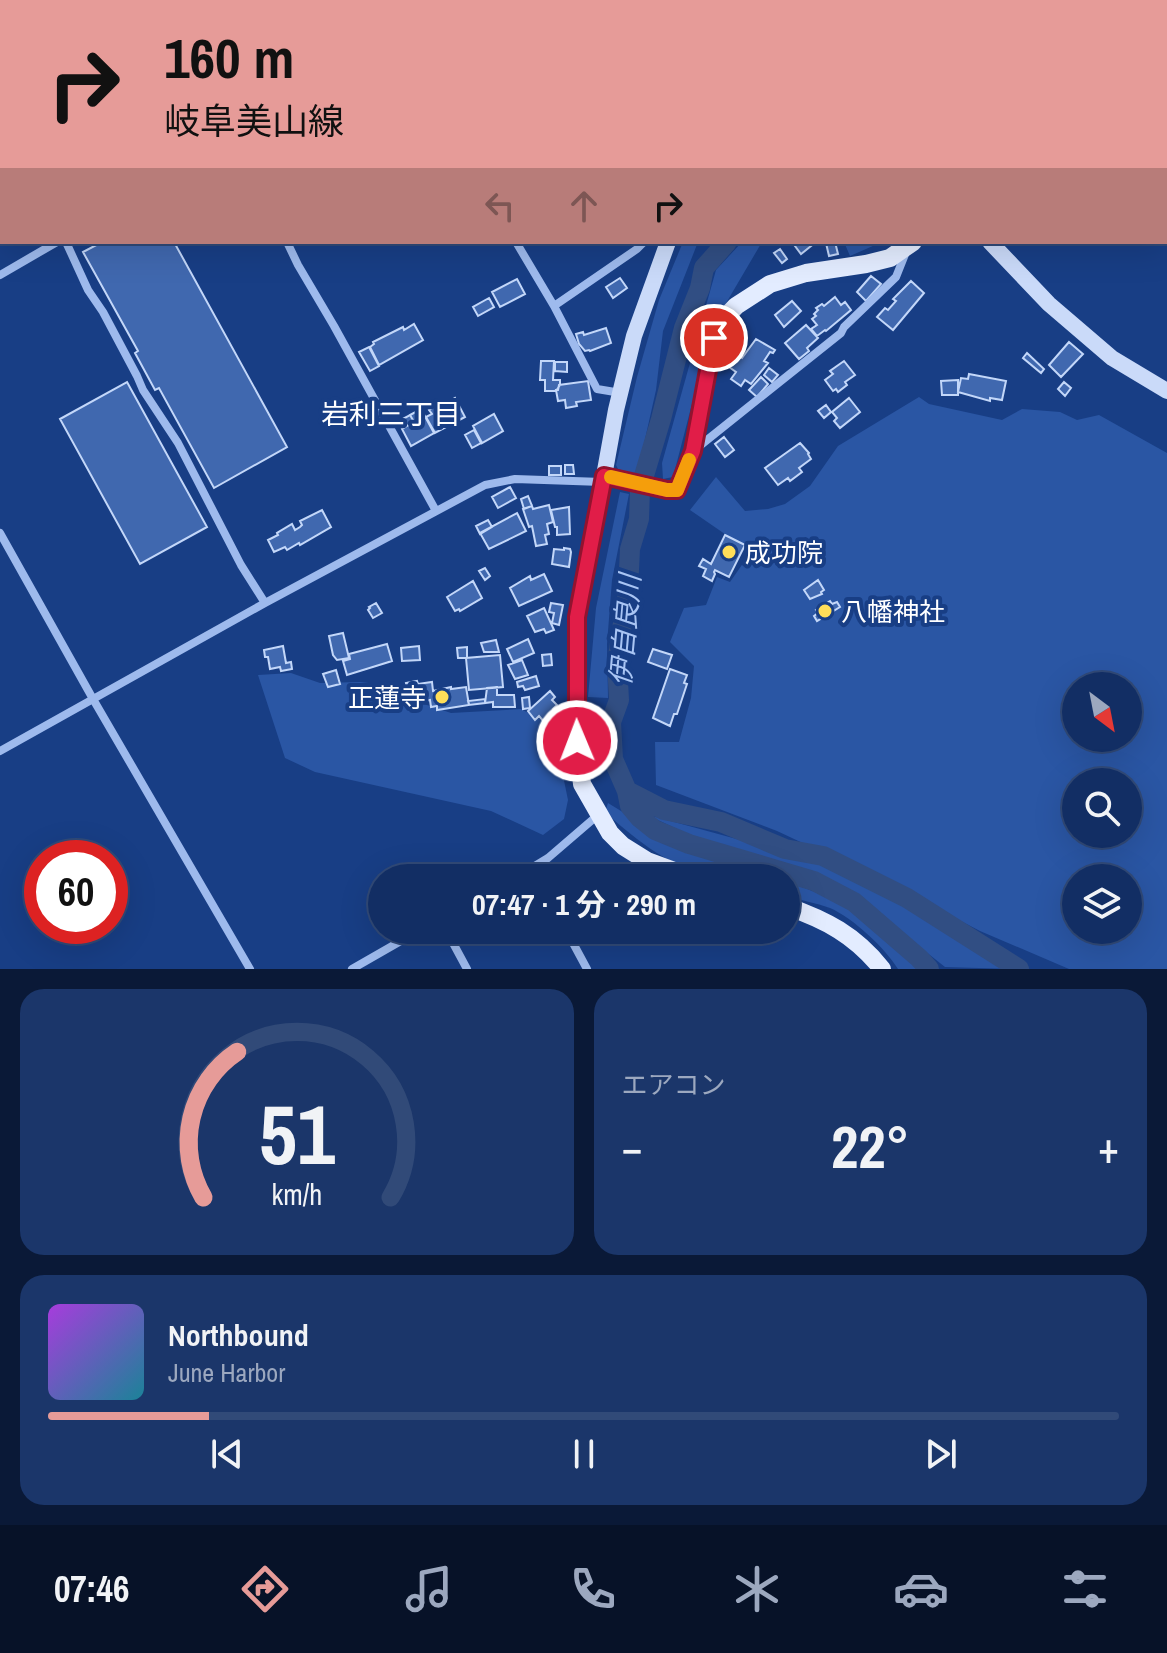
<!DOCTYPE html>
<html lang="ja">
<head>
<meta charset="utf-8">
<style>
	:root { --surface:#122e64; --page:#1b366a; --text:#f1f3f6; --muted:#9ca8bf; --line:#314a78; --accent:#e69b98 }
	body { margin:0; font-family:"Archivo Narrow","Noto Sans JP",sans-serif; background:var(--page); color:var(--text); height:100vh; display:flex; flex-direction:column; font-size:30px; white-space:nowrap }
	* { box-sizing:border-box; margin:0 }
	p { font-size:26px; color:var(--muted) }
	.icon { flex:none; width:44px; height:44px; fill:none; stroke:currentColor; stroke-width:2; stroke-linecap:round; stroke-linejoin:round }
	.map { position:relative; height:969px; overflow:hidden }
	.drawer { display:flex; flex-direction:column; gap:20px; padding:20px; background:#0a1937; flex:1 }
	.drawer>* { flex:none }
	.guide { position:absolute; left:0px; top:0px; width:1168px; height:244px; box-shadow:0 8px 32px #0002,0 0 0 2px var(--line); background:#e69b98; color:#111; overflow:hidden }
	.needle { width:52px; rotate:148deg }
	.fabs { position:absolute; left:1062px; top:672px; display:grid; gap:16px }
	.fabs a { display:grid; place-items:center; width:80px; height:80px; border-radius:50%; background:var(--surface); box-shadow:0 8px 32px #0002,0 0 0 2px var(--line); font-size:40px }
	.speed { position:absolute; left:24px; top:840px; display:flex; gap:16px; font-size:40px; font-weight:700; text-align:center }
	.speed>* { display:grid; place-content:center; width:104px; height:104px; border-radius:50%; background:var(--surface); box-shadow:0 8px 32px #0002,0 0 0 2px var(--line); line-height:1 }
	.speed .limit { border:12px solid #d22; background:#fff; color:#111 }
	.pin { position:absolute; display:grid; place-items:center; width:68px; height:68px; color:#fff; margin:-34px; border:4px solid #fff; border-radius:50%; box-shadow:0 2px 8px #0007 }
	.me { position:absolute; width:88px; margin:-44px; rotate:359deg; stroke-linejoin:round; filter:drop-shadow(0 0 6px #0008) }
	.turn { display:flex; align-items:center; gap:28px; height:168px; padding:0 32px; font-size:36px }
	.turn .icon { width:104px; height:104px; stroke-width:2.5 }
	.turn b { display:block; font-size:56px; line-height:68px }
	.lanes { display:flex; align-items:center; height:76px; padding:0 32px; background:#0003; justify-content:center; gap:40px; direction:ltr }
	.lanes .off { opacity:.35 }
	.big { font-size:60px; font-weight:700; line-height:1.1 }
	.drawer .card { flex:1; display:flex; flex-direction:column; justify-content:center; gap:12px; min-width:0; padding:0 28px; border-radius:24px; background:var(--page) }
	.drawer .dial { align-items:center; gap:0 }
	.dial svg { height:208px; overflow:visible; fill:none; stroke:var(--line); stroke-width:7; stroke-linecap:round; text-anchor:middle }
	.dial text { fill:var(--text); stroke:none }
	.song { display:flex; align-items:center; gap:24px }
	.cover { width:96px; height:96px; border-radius:12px; background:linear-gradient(135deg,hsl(280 70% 55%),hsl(190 70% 35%)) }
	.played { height:8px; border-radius:4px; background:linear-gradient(90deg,var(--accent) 15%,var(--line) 15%) }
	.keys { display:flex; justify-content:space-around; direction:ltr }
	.heat { display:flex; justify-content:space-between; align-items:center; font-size:44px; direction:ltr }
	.drawer .tiles { flex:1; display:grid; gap:20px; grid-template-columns:1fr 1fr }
	.card:last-child { grid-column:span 2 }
	.trip { position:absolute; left:368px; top:864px; width:432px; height:80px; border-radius:40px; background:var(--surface); box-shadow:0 8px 32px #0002,0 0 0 2px var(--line); font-weight:700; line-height:80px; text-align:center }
	.tabs { display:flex; height:128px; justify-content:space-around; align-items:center; background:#071228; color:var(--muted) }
	.tabs .icon { width:56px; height:56px }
	.tabs .active { color:var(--accent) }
	.tabs b { font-size:36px; color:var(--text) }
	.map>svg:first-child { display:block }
	.green { fill:#2a56a4; fill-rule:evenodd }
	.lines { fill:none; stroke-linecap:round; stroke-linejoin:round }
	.river { stroke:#314e83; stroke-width:20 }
	.building { fill:#4068af; stroke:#c3d7f9; stroke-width:2 }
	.street { stroke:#9ebaed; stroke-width:8 }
	.secondary { stroke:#cadaf9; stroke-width:16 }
	.primary { stroke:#e3ecff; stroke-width:18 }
	.route-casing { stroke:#92132f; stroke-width:20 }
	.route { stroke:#e11d48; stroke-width:14 }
	.slow { stroke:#f59e0b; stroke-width:14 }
	.poi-dot { fill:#ffde59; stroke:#183e85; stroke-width:3 }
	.labels { text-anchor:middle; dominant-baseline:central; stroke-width:8; stroke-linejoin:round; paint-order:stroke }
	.poi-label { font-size:26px; fill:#fff; stroke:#183e85; text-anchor:start }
	.neighbourhood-label { font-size:28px; fill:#fff; stroke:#183e85 }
	.water-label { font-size:28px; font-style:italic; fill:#a9c5f4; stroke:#183e85 }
</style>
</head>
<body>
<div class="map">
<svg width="1167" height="969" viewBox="0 0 1167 969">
	<rect width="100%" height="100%" fill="#183e85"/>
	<!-- green -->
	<path class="green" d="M683,242H698L663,331L656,390L637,475L618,469L616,465L637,377L659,300Z
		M742,242H762L712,327L673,477L663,479L662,463L716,270Z
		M844,242H882L850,256Z
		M919,397L929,404L1002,420L1022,409L1060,412L1077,420L1099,415L1167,453V969H1069L980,931L884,881L777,831L656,785L655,742H679L691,698L694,666L670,642L684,608L706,605L717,577L730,582L751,552L690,510L716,477L745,511L768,509L785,504L810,486L838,446ZM1076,686H1128V738H1076ZM1076,782H1128V834H1076ZM1076,878H1128V930H1076Z
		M620,492L629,494L612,580L607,644L608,698L588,697L596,608Z
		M291,673L320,683L360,682L394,686L412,700L451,713L521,709L549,724L560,736V761L568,800L564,819L543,835L491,811L315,772L285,758L258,675Z
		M608,803L652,830L704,855L775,878C757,878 737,881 718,878C675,871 637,841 605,812Z
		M645,814L832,865L1012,969L945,967L858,898L814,875L692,836Z
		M786,881C839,899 882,925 917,969H898C885,948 853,918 830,908C816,903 800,900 786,896Z"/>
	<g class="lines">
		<!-- river -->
		<path class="river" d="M891,2L892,0
			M727,242L704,268L700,288L684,328L661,419L640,489L639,519L630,549L628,590L617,663L619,700L611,722L613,759L627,791L630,806L640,818L655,830L689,844L814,881L854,902L919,958L929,969
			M627,791L664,810L721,822L785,849L823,856L907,898L1019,969"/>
	</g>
	<!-- building -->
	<path class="building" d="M102,242H174L287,447L214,488L159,388L155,390L135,353L138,351L83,252Z
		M792,242H816L801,254Z
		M835,242L838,254L829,256L826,243Z
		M780,249L787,259L782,263L774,253Z
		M871,276L881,284L866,301L857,292Z
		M620,278L627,288L613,298L606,287Z
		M517,279L525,294L500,307L492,292Z
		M911,281L924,293L893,330L877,317L885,308L888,310L896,301L893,299Z
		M835,297L841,305L845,302L851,310L826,331L825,330L817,336L811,329L817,325L812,319L816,316L814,314L818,310L816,308L822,304L824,306Z
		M489,298L494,307L478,316L473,307Z
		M792,301L801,311L784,327L775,315Z
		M414,324L423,340L379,365L370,347L374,344L373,342L403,327L404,330Z
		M806,325L818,338L807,348L809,351L799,359L785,343Z
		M606,328L611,343L590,351L589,350L585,351L579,344L576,334L583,332L584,335Z
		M756,339L775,350L773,353L770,352L764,361L768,363L751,384L745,380L741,386L731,379L736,372L729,367L737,355L742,358Z
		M1069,342L1083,354L1061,377L1049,365Z
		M369,347L379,366L370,371L359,352Z
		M1027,353L1044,369L1041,373L1023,358Z
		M541,361H554L553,380H560V385L556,391H545V380H540Z
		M844,361L855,375L845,382L847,385L838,392L836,389L833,391L825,380L833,374L830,371Z
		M555,362H567V372L555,371Z
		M769,368L778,375L772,382L764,375Z
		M969,374L1006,381L1002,400L990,398V401L958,392L961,378L968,379Z
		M761,377L768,384L757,397L749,390Z
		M958,380V395H942L941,381Z
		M588,381L591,400L576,402L577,406L566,408L565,400L558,401L556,390H558L559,385Z
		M127,382L207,527L140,564L60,419Z
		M1064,382L1071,388L1065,396L1058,389Z
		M455,398L465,417L435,433L426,417L432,414L429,410L441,402L443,405Z
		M849,398L860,412L840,428L834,421L837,418L832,412Z
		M826,405L831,412L824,418L818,411Z
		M421,409L434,433L411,446L402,429L414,422L410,415Z
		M494,414L503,431L482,443L473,426Z
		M410,415L414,422L403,428L399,421Z
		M474,430L481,443L472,448L465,435Z
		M724,437L734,450L725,457L715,444Z
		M800,443L809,453L808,454L811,459L799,468L802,472L790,481L788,478L778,485L765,468Z
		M565,465H573L574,474H565Z
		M549,466H561V475H549Z
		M510,487L516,498L498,508L492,497Z
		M528,496L532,506L524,509L521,499Z
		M549,505L553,522L547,524L549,534L545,535L547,544L536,546L532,526L529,527L523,509L532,506L533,509Z
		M569,507L570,534L557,535V527H555L551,510Z
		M322,510L331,527L300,545L299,543L287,550L285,547L274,552L268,540L278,535L277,533L292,524L295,530L300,527L302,525L300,521Z
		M517,513L526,531L489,549L480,533Z
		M488,520L492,527L480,534L476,526Z
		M725,535L745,545L729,577L715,570L714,572L715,574L712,581L703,576L706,569L699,566L703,559L711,564Z
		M564,548L570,549L571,552L569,567L552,564L554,549L564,550Z
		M485,568L490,576L485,580L479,571Z
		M544,574L552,591L519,606L510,588L530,576L531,580Z
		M818,580L824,590L821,592L822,594L810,599L804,590Z
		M473,581L482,598L460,611L459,609L455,611L447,597Z
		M830,601L832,604L837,602L840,607L817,621L814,616L818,613L816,610Z
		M376,603L382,613L373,618L368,610L370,608L369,607Z
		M551,603L563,605L559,625L552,623L554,613L549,612Z
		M544,608L554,630L546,633L544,629L535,632L527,616Z
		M343,633L349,658L337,660L333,655L329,636Z
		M528,639L534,653L513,662L507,649Z
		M496,640L499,652H484L481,643Z
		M387,644L392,661L347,675L343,661L350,659L349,654Z
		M283,646L286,663L291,662L292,669L281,671L280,667L270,669L268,657H265L264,650Z
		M419,646L420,660L402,661L401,648Z
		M467,647V658H458L457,648Z
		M653,649L672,655L667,669L648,662Z
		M551,654L552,665L543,666L542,655Z
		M500,655L503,687L469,690L466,658Z
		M522,660L528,675L515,679L508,665Z
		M670,669L687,675L684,683L687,684L677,714H674L670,726L653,718Z
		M336,670L340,684L328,687L323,674Z
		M536,676L539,686L525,690L523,686L518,687L517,682Z
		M417,681L418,684L432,682L433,691L451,687V689L466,687L469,705L437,710V706L431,707L430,700L417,702L416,695H410V699L401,700L400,690H405L404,687H407L406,683Z
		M497,687V695H514L515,707H493V702L485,703L487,688Z
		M550,691L555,697L552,700L557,705L553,709L558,715L550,722L549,720L545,723L539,716L535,720L528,711Z
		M529,697L530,708L523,709L522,698Z
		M485,699V703L469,705L468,701Z"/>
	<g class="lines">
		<!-- street -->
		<path class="street" d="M155,0L156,2
			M383,0L384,2
			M611,0L612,2
			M502,2L505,0
			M0,123L2,126
			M1166,127L1167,128
			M66,242L88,290L103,312L137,376L143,390L178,443L241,565L265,603
			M287,242L298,265L334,326L436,511
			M516,242L554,306L597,389L621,393
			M0,275L57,242
			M554,306L637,249L644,242
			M697,448L841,333L844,327L896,277L906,252
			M0,533L93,699L250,969
			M0,751L265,603L485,485L515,479L602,482
			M532,867L538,878
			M515,878L548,858L598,815
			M446,930L467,969
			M566,930L587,969
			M352,969L420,930"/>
		<!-- secondary -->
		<path class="secondary" d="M834,0L835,2
			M799,2L800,0
			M990,242L1049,304L1112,358L1167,391
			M604,476L616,410L634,336L668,242"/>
		<!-- primary -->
		<path class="primary" d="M1055,2V0
			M693,878L647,861L623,846L610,833L582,784L577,741V617L604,476L667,490H677L693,451L714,338L722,321L736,306L770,284L806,273L866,264L890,258L913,242
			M786,906C826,920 855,935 882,969"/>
	</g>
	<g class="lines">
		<!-- route casing -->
		<g class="route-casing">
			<path id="route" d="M577,741V617L604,476L667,490H677L693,451L714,338"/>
		</g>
		<!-- route -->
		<use href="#route" class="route"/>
		<!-- slow -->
		<path class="slow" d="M611,477L667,490H677L689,460"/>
	</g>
	<!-- markers -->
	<g class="poi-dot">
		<circle cx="729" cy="552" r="8"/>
		<circle cx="825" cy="611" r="8"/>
		<circle cx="442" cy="697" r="8"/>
	</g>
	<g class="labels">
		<!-- poi labels -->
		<g class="poi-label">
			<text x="745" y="552">成功院</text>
			<text x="841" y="611">八幡神社</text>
			<text x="426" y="697" text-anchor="end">正蓮寺</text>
		</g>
		<!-- neighbourhood labels -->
		<g class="neighbourhood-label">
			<text x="391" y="414">岩利三丁目</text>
		</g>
		<!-- water labels -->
		<g class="water-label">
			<text transform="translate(625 630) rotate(-85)">伊自良川</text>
		</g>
	</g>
</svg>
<div class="fabs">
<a><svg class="needle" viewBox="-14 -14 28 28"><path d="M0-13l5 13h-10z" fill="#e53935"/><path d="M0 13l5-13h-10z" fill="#9ca8bf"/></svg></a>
<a><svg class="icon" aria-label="search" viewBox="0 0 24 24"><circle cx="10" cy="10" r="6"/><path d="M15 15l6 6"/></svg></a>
<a><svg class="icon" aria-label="layers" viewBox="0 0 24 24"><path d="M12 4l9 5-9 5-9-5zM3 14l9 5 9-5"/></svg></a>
</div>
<div class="speed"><div class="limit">60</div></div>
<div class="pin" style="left:714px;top:338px;background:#d93025"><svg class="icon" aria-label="arrive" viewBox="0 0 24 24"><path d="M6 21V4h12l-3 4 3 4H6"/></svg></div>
<svg class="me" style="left:577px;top:741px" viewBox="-20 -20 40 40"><circle r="17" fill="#e11d48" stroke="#fff" stroke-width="3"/><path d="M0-11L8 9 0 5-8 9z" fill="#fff"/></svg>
<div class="trip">07:47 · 1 分 · 290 m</div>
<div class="guide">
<div class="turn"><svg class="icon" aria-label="right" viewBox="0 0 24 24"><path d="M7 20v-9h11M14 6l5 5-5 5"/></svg><div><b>160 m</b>岐阜美山線</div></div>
<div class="lanes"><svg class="icon off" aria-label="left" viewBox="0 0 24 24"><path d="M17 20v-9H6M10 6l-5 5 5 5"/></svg><svg class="icon off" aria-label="ahead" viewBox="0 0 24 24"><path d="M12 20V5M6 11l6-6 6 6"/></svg><svg class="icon" aria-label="right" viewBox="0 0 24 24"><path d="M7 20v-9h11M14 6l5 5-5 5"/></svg></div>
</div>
</div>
<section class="drawer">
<div class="tiles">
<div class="card dial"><svg viewBox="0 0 100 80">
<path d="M14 69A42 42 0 1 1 86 69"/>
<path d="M14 69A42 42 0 0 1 27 13" stroke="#e69b98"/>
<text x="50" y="56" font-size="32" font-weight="700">51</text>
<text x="50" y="72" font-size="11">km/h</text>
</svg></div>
<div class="card"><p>エアコン</p>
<div class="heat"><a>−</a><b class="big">22°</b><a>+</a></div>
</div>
<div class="card">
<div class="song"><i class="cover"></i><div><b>Northbound</b><p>June Harbor</p></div></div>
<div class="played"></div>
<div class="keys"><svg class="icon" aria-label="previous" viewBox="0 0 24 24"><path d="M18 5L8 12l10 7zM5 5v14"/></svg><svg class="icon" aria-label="pause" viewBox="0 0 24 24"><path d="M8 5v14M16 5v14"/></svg><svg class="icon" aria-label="next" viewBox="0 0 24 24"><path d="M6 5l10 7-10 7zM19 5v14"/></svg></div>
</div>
</div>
</section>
<nav class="tabs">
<b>07:46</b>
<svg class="icon active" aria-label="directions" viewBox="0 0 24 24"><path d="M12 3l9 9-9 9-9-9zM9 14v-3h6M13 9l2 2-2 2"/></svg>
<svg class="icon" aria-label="music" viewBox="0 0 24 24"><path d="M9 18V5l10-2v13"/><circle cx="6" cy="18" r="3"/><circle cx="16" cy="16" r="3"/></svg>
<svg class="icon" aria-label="phone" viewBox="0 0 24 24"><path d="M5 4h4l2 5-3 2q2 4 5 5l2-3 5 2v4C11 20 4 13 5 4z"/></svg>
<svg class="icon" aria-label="climate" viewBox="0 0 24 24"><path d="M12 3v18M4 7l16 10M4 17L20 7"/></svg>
<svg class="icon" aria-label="car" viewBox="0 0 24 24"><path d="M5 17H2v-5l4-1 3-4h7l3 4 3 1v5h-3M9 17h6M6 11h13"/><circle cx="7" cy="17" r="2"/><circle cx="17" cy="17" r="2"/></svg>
<svg class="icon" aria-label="filters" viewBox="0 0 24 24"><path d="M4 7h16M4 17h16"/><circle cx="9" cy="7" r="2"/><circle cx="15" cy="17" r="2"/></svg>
</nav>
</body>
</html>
